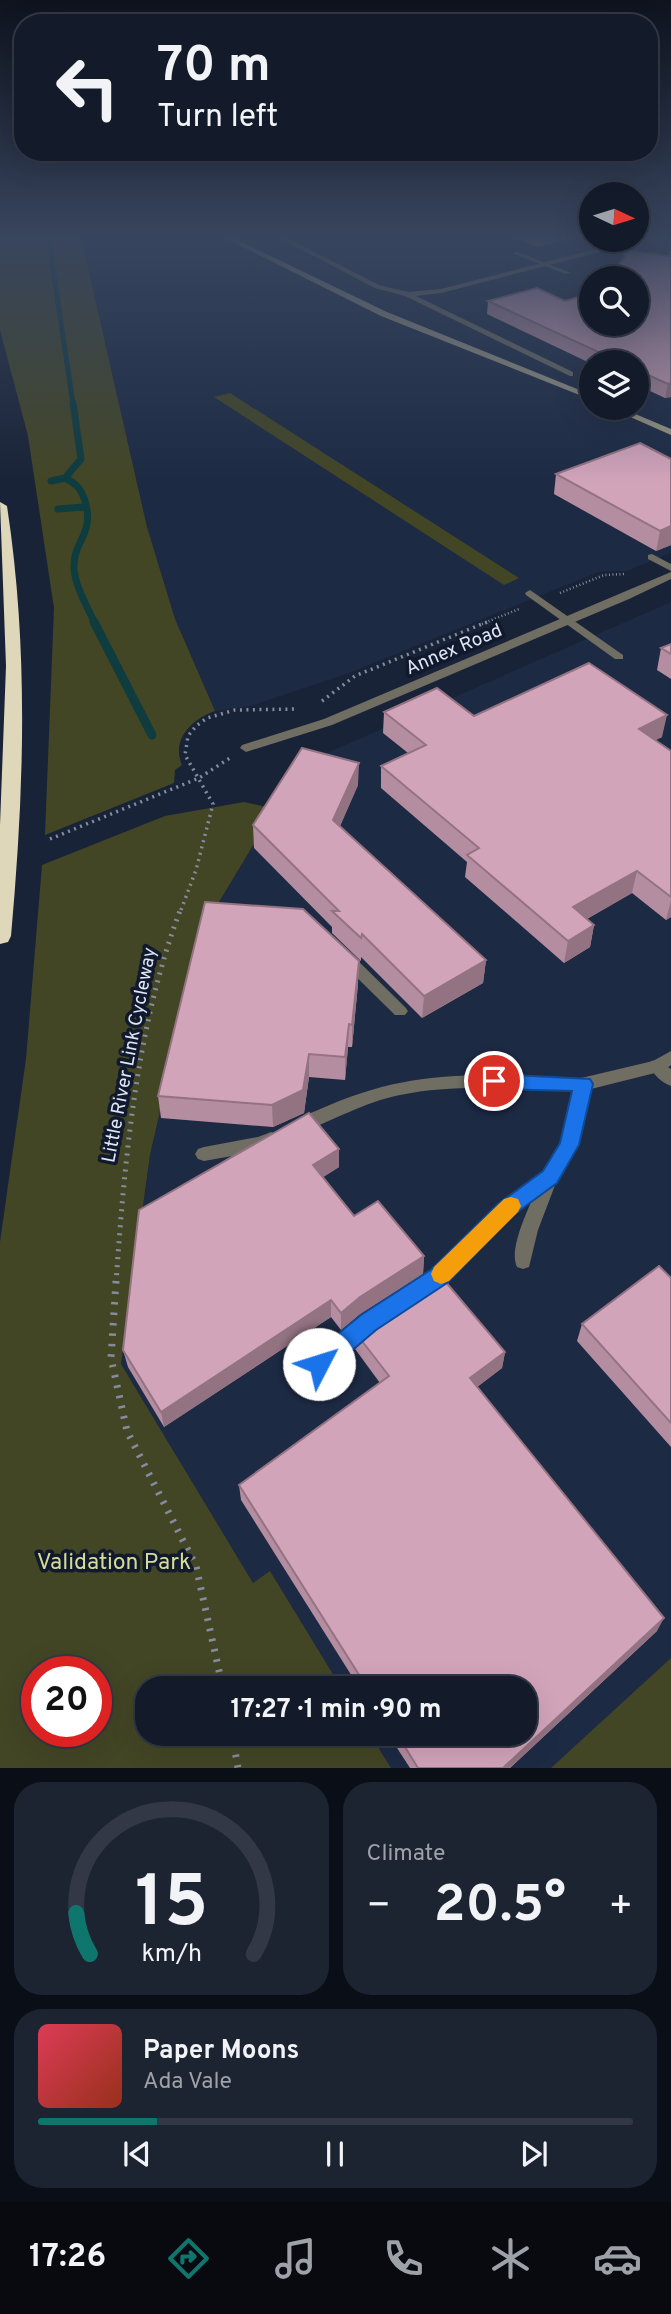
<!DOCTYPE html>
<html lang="en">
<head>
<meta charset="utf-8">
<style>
	:root { --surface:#131a29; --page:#1c2331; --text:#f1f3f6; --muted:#9da1a8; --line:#323846; --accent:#0f766e }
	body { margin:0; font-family:Overpass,sans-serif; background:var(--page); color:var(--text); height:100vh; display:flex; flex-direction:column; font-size:26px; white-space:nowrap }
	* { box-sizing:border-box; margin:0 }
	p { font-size:23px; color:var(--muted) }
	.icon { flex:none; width:38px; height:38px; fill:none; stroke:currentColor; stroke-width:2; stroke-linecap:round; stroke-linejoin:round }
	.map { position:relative; height:1768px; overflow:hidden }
	.sheet { display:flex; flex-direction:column; gap:14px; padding:14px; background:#0a0e17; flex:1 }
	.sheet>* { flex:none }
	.guide { position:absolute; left:14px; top:14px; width:644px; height:147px; border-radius:28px; box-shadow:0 7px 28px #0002,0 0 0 2px var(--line); background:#131a29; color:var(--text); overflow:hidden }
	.needle { width:46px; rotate:94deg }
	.fabs { position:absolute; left:579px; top:182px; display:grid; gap:14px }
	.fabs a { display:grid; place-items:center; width:70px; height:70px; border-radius:50%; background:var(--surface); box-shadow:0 7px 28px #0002,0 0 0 2px var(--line); font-size:35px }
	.speed { position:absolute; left:21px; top:1656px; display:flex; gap:14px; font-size:35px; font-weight:700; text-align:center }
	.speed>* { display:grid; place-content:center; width:91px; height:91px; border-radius:50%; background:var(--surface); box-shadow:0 7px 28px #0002,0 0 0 2px var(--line); line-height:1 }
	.speed .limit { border:10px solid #d22; background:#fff; color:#111 }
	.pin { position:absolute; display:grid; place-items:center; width:60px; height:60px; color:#fff; margin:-30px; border:4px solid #fff; border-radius:50%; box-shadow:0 2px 7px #0007 }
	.me { position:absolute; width:77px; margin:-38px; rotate:50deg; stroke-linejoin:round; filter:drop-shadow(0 0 5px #0008) }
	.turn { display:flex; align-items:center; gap:24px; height:147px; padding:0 28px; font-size:32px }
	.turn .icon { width:91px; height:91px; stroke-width:2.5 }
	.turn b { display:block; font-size:49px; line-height:60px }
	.big { font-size:52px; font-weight:700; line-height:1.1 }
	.sheet .tile { flex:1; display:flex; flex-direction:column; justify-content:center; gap:10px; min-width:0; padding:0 24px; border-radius:28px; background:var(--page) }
	.sheet .dial { align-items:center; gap:0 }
	.dial svg { height:182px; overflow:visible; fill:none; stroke:var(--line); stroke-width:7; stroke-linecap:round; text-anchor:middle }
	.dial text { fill:var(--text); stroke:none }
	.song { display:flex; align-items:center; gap:21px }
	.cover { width:84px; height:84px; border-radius:10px; background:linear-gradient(135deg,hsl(350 70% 55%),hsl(10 70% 35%)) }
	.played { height:7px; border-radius:4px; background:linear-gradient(90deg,var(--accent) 20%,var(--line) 20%) }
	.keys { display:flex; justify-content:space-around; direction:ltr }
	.heat { display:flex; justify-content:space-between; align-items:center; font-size:38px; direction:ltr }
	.sheet .tiles { flex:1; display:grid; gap:14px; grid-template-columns:1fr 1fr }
	.tile:last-child { grid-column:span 2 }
	.trip { position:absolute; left:135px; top:1676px; width:402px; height:70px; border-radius:28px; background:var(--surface); box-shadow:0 7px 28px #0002,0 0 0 2px var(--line); font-weight:700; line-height:70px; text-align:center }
	.dock { display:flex; height:112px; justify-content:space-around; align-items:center; background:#080a10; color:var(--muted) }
	.dock .icon { width:49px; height:49px }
	.dock .current { color:var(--accent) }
	.dock b { font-size:32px; color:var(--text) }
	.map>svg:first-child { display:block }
	.built { fill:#1d2a44; fill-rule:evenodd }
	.green { fill:#434625; fill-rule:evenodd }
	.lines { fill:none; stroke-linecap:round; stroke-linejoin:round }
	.stream-far2 { stroke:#0e3c3f; stroke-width:5 }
	.stream-far1 { stroke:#0e3c3f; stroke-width:7 }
	.stream { stroke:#0e3c3f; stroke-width:9 }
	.path-far3 { stroke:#848c9d; stroke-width:2.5; stroke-dasharray:1 2.5; stroke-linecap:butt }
	.path-far2 { stroke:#848c9d; stroke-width:3.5; stroke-dasharray:2 4.5; stroke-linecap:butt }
	.path-far1 { stroke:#848c9d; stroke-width:5; stroke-dasharray:2 6; stroke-linecap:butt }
	.path { stroke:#848c9d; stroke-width:7; stroke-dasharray:2.5 8; stroke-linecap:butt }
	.lane { fill:#706e62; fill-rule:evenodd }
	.street { fill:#706e62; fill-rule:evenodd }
	.secondary { fill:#9c9885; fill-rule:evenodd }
	.highway { fill:#ded7b9; fill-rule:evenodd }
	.wall { fill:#b58da0 }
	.shaded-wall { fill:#937382 }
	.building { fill:#d2a4ba; stroke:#937382; stroke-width:2 }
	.route { fill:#1a73e8; stroke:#114b97; stroke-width:2 }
	.slow { fill:#f59e0b }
	.labels { text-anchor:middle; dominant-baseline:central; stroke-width:7; stroke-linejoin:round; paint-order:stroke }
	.street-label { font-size:19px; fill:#dee5f3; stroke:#10192d }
	.near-park-label { font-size:23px; fill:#d6db95; stroke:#10192d }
</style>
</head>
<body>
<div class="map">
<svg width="671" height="1768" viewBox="0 0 671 1768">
	<rect width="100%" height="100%" fill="#192337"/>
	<!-- built -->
	<path class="built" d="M86,235H591L592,240H637V235H671V553L627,571H601L349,673L250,706L215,711L175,619L147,527L81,236ZM592,278H637V324H592ZM592,362H637V408H592Z
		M671,602V1667L564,1768H391L370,1734H525V1689H342L270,1571L253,1583L121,1364L150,1155L201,932L302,764Z"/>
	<!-- green -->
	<path class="green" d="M0,235H86L81,237L147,527L175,619L215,711C192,719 171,739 182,765L175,770L174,783L45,835L54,608L28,436L0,330Z
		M230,393L519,578L504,585L214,397Z
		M244,802L275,809L201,932L150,1155L121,1364L253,1583L270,1571L342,1689H147V1734H370L391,1768H0V1242L26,1059L42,865L165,816ZM37,1671H96V1731H37Z
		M671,1658V1768H551Z"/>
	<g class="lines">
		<!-- stream-far2 -->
		<path class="stream-far2" d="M48,235L73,404"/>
		<!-- stream-far1 -->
		<path class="stream-far1" d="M65,478L81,459L73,403
			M65,478C77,484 81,489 85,501C95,535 73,540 74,568C75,587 88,607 95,624
			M51,481L65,478
			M58,509L84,507"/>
		<!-- stream -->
		<path class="stream" d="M94,622L152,735"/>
		<!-- path-far3 -->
		<path class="path-far3" d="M560,593L604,575L624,574
			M482,624L519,609"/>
		<!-- path-far2 -->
		<path class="path-far2" d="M322,701L355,676L487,622
			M50,839L199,778L230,758
			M181,910L196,870L213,804L185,755L188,736L196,726L207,718L235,710L297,709"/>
		<!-- path-far1 -->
		<path class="path-far1" d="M116,1283C125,1157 136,1027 181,908"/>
		<!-- path -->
		<path class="path" d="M116,1281L111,1358L127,1431L196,1566L223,1689
			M232,1734L238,1768"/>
		<!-- lane -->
		<path class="lane" d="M608,246L640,257L641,258L638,260L606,249Z
			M514,252H518L571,273L566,274L514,254Z
			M652,554L671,564V571L648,559V555Z
			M530,590L623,655V659H615L526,595L525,593Z
			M346,953L351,954L405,1007L408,1011L405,1015H395L341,962L339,958L341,954Z
			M657,1060L671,1069V1086C662,1083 653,1074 649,1066L651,1061Z
			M491,1075L589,1079L591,1084L579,1145L557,1180L538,1230L529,1267L523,1269L517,1267C509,1251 525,1216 532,1200L511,1216L447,1282L427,1293L420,1290L418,1284L420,1278L433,1270L499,1204L544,1172L562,1143L573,1090C516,1090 457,1083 400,1095C364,1102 333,1121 299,1133L293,1131L291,1126C295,1117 309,1114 318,1110C378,1083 425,1075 491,1075Z
			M271,1132L277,1134L279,1139L277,1144L260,1151L204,1161L198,1159L195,1154L198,1149L204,1147L258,1137Z
			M369,1313L376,1316L379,1322L376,1328L326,1371L319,1374L312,1371L309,1364L312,1357L362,1316Z"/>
		<!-- street -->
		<path class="street" d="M273,235H281L379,285L408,292L441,289L619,243L665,235H671V238L619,247L441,293L416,296L573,372V376H570L405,296L375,288Z
			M671,572V579L629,599L332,725L246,752L240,748L242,745L324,719Z
			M671,1051V1065L663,1071L583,1091L577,1089L575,1084L577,1079L653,1061Z"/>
		<!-- secondary -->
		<path class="secondary" d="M219,235H227L387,312L592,395V400L381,316Z
			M610,408H621L671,429V435Z"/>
		<!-- highway -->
		<path class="highway" d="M0,502L7,506C29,650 24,792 11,936L8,942L0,944V825L6,666Z"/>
	</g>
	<!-- wall -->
	<path class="wall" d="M508,235H583L537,247Z
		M669,256L671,397L665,398L637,385V362H592V364L487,314L488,301L592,324Z
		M640,443L671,545L656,551L554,494L556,474Z
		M671,644V679L657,670L661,648Z
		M384,712L474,716L662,737L655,740L671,751V917L666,920L632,893L587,919L594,925L590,947L564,963L465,877L467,862L381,788V766L408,753L383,733Z
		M358,785L340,826L486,960L483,983L422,1018L361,957V961L332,933V927L254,848L253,825Z
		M358,984L352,1047H348L345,1080L309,1077L304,1113L273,1127L161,1118L158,1096Z
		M339,1149V1167L323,1177L354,1216L424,1256L423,1274L360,1314L341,1330L331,1317L164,1427L128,1367L123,1350Z
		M671,1278V1447L577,1341L582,1324Z
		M355,1332L505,1352L502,1368L477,1387L657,1631L510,1768H410L388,1734H525V1689H360L241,1500L239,1485L380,1383L355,1349Z"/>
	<!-- shaded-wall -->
	<path class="shaded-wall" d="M538,235H583L537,247Z
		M671,383V397L665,398L668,384Z
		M671,526V545L656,551L660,531Z
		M667,715L662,737L634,751L639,729Z
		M359,763L358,785L333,842V820Z
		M637,871L632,893L569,929L573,907Z
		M671,900V917L666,920Z
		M594,925L590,947L564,963L568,941Z
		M486,960L483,983L422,1018L424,996Z
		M359,961L358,984L352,1047V1025Z
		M349,1024L348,1047L345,1080V1057Z
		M309,1054V1077L304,1113L273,1127L272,1105Z
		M339,1149V1167L314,1183L313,1165Z
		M424,1256L423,1274L360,1314L341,1330V1313L360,1297Z
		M331,1300V1317L164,1427L161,1412Z
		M505,1352L502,1368L468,1394L470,1378Z
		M664,1618L657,1631L510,1768H503Z"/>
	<!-- building -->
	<path class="building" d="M629,251L669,256L671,252V383L668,384L637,370V362H620L488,301L537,288L565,301L592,293V324H637V278H609Z
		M640,443L671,459V526L660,531L556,474Z
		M671,644V654L661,648Z
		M589,663L667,715L639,729L671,751V897L637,871L573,907L594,925L568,941L467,855L479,848L381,766L426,745L384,712L437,688L474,716Z
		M302,748L359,763L333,820L486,960L424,996L362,934L361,938L332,911H339L253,825Z
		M205,902L303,909L359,961L352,1025L349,1024L345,1057L309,1054L303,1090L272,1105L158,1096Z
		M309,1113L339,1149L313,1165L354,1216L378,1201L424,1256L360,1297L341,1313L331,1300L161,1412L123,1350L139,1210Z
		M659,1266L671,1278V1423L582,1324Z
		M439,1274L505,1352L470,1378L664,1618L503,1768H418L397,1734H525V1689H368L239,1485L389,1376L355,1332L377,1313Z"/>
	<!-- sky -->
	<linearGradient id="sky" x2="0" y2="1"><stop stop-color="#0e131e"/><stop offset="0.49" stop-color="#38455e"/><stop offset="1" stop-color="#38455e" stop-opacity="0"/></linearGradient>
	<rect width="671" height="483" fill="url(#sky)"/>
	<!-- route -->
	<path class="route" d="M494,1074L590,1079L593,1084L579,1145L557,1183L512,1216L447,1283L376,1330L327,1372L319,1375L311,1372L308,1364L311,1356L361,1315L432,1269L498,1204L543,1171L560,1143L572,1091L494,1089L488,1087L485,1081L488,1076Z"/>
	<!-- slow -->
	<path class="slow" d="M511,1197L518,1199L521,1206L518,1212L449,1281L441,1284L434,1281L431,1274L434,1267L504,1199Z"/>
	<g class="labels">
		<!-- street labels -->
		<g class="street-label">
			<text transform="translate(454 650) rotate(-23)">Annex Road</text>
			<text transform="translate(130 1055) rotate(-79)">Little River Link Cycleway</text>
		</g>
		<!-- near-park labels -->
		<g class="near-park-label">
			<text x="114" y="1563">Validation Park</text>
		</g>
	</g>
</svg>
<div class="fabs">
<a><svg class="needle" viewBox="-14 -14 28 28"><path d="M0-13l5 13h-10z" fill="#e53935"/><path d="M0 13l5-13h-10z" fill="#9da1a8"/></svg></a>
<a><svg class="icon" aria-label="search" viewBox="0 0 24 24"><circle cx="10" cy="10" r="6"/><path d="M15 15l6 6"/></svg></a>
<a><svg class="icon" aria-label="layers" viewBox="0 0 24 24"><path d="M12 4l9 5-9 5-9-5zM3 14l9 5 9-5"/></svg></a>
</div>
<div class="speed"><div class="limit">20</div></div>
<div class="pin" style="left:494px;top:1081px;background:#d93025"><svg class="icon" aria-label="arrive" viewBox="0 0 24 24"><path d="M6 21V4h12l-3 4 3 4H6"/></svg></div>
<svg class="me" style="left:319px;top:1364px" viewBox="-20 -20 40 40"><circle r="19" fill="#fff"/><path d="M0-13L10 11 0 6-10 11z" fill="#1a73e8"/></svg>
<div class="trip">17:27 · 1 min · 90 m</div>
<div class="guide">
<div class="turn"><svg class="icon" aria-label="left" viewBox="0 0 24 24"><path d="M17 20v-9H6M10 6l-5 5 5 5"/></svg><div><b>70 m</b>Turn left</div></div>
</div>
</div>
<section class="sheet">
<div class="tiles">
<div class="tile dial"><svg viewBox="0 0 100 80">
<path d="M14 69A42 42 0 1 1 86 69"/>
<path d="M14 69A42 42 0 0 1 8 51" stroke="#0f766e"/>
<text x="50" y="56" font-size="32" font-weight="700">15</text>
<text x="50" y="72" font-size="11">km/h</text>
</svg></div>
<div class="tile"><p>Climate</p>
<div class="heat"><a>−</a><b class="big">20.5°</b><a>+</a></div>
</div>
<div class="tile">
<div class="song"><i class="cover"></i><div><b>Paper Moons</b><p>Ada Vale</p></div></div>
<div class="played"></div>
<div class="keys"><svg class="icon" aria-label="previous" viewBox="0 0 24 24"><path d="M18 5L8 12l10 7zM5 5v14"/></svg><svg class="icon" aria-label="pause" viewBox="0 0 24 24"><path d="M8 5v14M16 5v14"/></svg><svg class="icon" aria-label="next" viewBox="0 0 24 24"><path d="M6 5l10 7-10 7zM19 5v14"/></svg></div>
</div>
</div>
</section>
<nav class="dock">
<b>17:26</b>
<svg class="icon current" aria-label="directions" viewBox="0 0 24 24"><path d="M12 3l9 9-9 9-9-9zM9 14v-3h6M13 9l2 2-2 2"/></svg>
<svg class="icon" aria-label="music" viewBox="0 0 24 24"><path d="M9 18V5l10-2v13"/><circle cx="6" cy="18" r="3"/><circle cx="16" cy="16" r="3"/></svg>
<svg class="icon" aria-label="phone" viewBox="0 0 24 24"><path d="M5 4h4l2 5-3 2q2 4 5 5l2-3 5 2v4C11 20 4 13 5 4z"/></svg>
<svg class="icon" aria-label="climate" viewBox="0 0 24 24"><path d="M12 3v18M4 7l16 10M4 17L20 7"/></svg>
<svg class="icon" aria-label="car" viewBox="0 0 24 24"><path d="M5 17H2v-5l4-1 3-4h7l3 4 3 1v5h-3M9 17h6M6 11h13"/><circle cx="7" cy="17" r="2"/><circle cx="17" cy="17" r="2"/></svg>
</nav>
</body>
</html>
